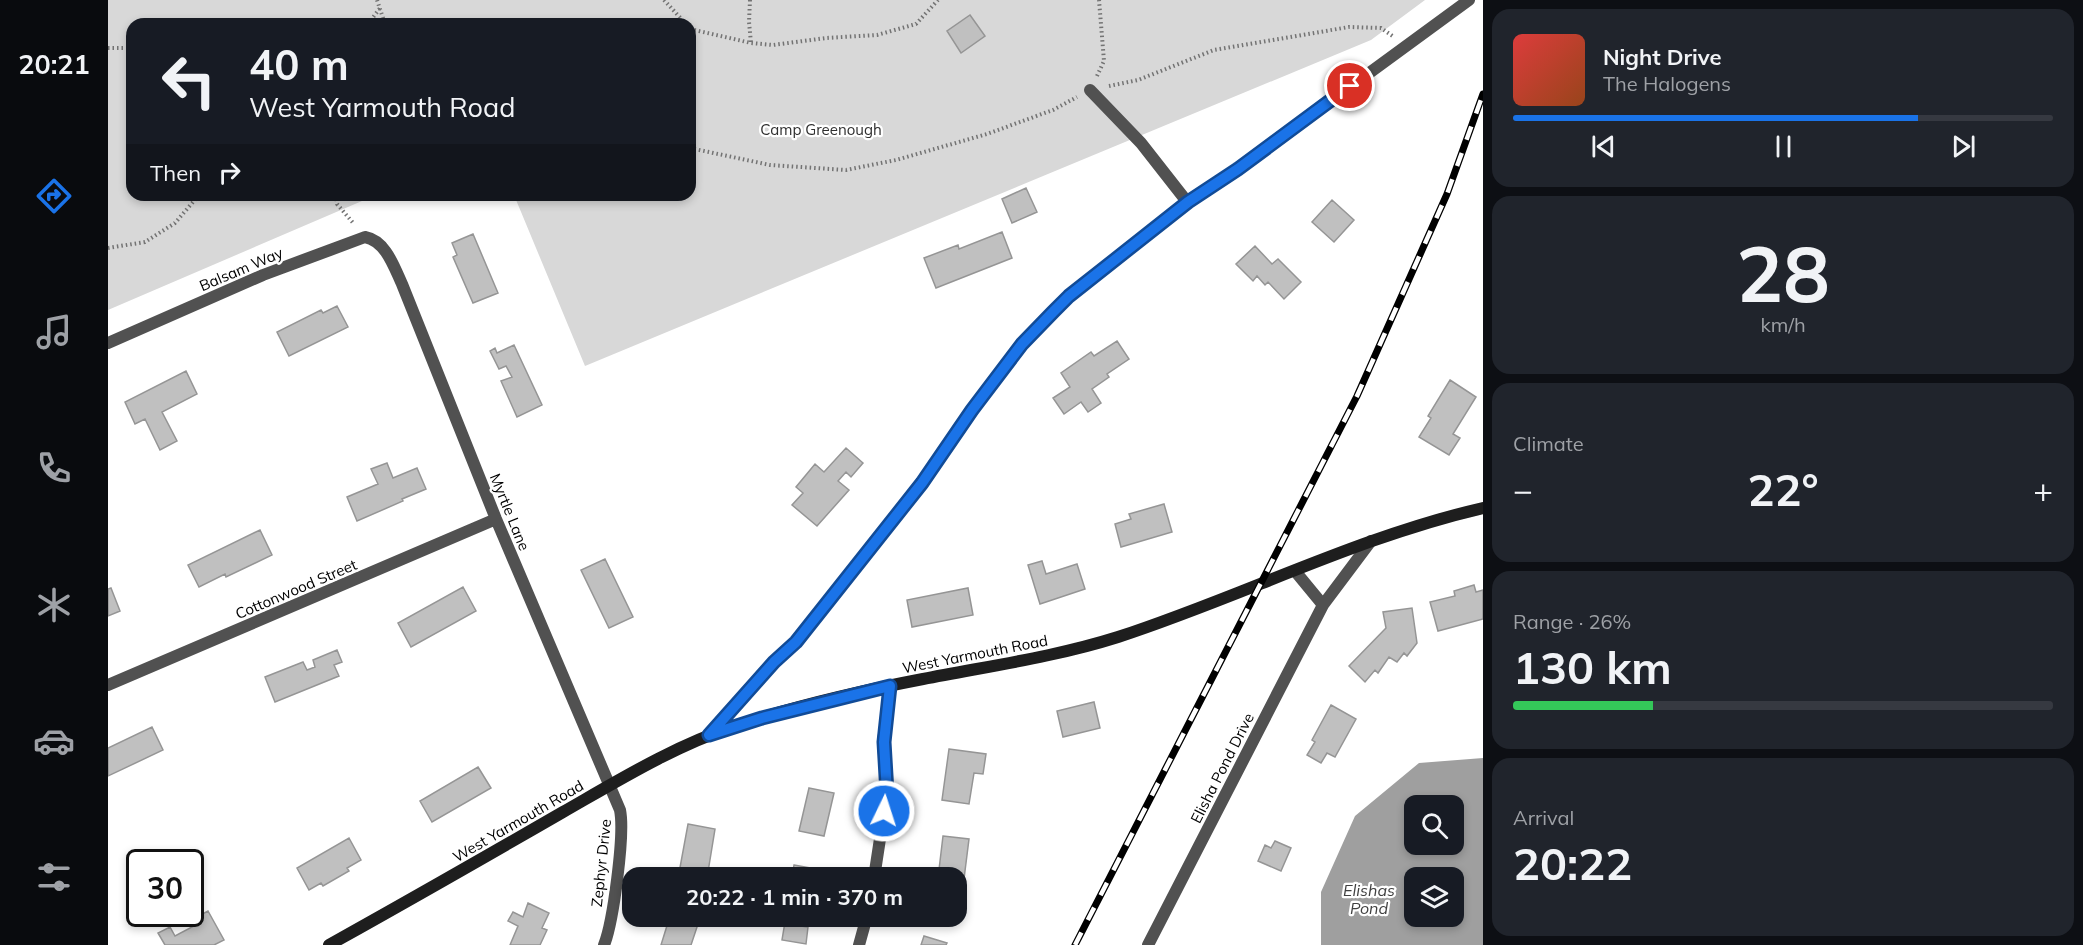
<!DOCTYPE html>
<html lang="en">
<head>
<meta charset="utf-8">
<style>
	:root { --surface:#171b24; --page:#20242c; --text:#f1f3f6; --muted:#9ea1a6; --line:#363941; --accent:#1a73e8 }
	body { margin:0; font-family:Mulish,sans-serif; background:var(--page); color:var(--text); height:100vh; display:flex; flex-direction:column; font-size:22px; white-space:nowrap }
	* { box-sizing:border-box; margin:0 }
	p { font-size:20px; color:var(--muted) }
	.icon { flex:none; width:33px; height:33px; fill:none; stroke:currentColor; stroke-width:2; stroke-linecap:round; stroke-linejoin:round }
	.map { position:relative; flex:1; overflow:hidden }
	.panel { display:flex; flex-direction:column; gap:9px; padding:9px; background:#0d0f14; width:600px }
	.panel>* { flex:none }
	.banner { position:absolute; left:18px; top:18px; width:570px; height:183px; border-radius:18px; box-shadow:0 3px 9px #0003; background:#171b24; color:var(--text); overflow:hidden }
	.controls { position:absolute; left:1296px; top:795px; display:grid; gap:12px }
	.controls a { display:grid; place-items:center; width:60px; height:60px; border-radius:12px; background:var(--surface); box-shadow:0 3px 9px #0003; font-size:30px }
	.speed { position:absolute; left:18px; top:849px; display:flex; gap:12px; font-size:30px; font-weight:700; text-align:center }
	.speed>* { display:grid; place-content:center; width:78px; height:78px; border-radius:50%; background:var(--surface); box-shadow:0 3px 9px #0003; line-height:1 }
	.speed .limit { border:3px solid #111; border-radius:9px; background:#fff; color:#111 }
	.pin { position:absolute; display:grid; place-items:center; width:51px; height:51px; color:#fff; margin:-26px; border:3px solid #fff; border-radius:50%; box-shadow:0 2px 6px #0007 }
	.me { position:absolute; width:66px; margin:-33px; rotate:4deg; stroke-linejoin:round; filter:drop-shadow(0 0 4px #0008) }
	.turn { display:flex; align-items:center; gap:21px; height:126px; padding:0 24px; font-size:27px }
	.turn .icon { width:78px; height:78px; stroke-width:2.5 }
	.turn b { display:block; font-size:42px; line-height:51px }
	.then { display:flex; align-items:center; height:57px; padding:0 24px; background:#0003; gap:12px; font-size:22px }
	.big { font-size:45px; font-weight:700; line-height:1.1 }
	.panel .card { flex:1; display:flex; flex-direction:column; justify-content:center; gap:9px; min-width:0; padding:0 21px; border-radius:18px; background:var(--page) }
	.panel .dial { align-items:center; gap:0 }
	.dial b { font-size:78px; line-height:1 }
	.song { display:flex; align-items:center; gap:18px }
	.cover { width:72px; height:72px; border-radius:9px; background:linear-gradient(135deg,hsl(0 70% 55%),hsl(20 70% 35%)) }
	.played { height:6px; border-radius:3px; background:linear-gradient(90deg,var(--accent) 75%,var(--line) 75%) }
	.keys { display:flex; justify-content:space-around; direction:ltr }
	.heat { display:flex; justify-content:space-between; align-items:center; font-size:33px; direction:ltr }
	.charge { height:9px; border-radius:4px; background:linear-gradient(90deg,#34c759 26%,var(--line) 0) }
	.trip { position:absolute; left:514px; top:867px; width:345px; height:60px; border-radius:18px; background:var(--surface); box-shadow:0 3px 9px #0003; font-weight:700; line-height:60px; text-align:center }
	main { display:flex; flex:1; min-height:0 }
	.tabs { display:flex; flex-direction:column; width:108px; justify-content:space-around; align-items:center; background:#090b0e; color:var(--muted) }
	.tabs .icon { width:42px; height:42px }
	.tabs .on { color:var(--accent) }
	.tabs b { font-size:27px; color:var(--text) }
	.map>svg:first-child { display:block }
	.green { fill:#d8d8d8 }
	.water { fill:#9f9f9f; fill-rule:evenodd }
	.building { fill:#c0c0c0; stroke:#959595; stroke-width:1.5 }
	.lines { fill:none; stroke-linecap:round; stroke-linejoin:round }
	.path { stroke:#737373; stroke-width:4; stroke-dasharray:1.5 3; stroke-linecap:butt }
	.lane { stroke:#515151; stroke-width:12 }
	.street { stroke:#515151; stroke-width:12 }
	.secondary { stroke:#1e1e1e; stroke-width:12 }
	.rail-casing { stroke:#000; stroke-width:7 }
	.rail { stroke:#fff; stroke-width:4.5; stroke-dasharray:14; stroke-linecap:butt }
	.route-casing { stroke:#114b97; stroke-width:15 }
	.route { stroke:#1a73e8; stroke-width:10 }
	.labels { text-anchor:middle; dominant-baseline:central; stroke-width:4.5; stroke-linejoin:round; paint-order:stroke }
	.park-label { font-size:15px; fill:#2f2f2f; stroke:#fff }
	.street-label { font-size:15px; fill:#000; stroke:#fff }
	.water-label { font-size:16px; font-style:italic; fill:#404040; stroke:#fff }
</style>
</head>
<body>
<main>
<nav class="tabs">
<b>20:21</b>
<svg class="icon on" aria-label="directions" viewBox="0 0 24 24"><path d="M12 3l9 9-9 9-9-9zM9 14v-3h6M13 9l2 2-2 2"/></svg>
<svg class="icon" aria-label="music" viewBox="0 0 24 24"><path d="M9 18V5l10-2v13"/><circle cx="6" cy="18" r="3"/><circle cx="16" cy="16" r="3"/></svg>
<svg class="icon" aria-label="phone" viewBox="0 0 24 24"><path d="M5 4h4l2 5-3 2q2 4 5 5l2-3 5 2v4C11 20 4 13 5 4z"/></svg>
<svg class="icon" aria-label="climate" viewBox="0 0 24 24"><path d="M12 3v18M4 7l16 10M4 17L20 7"/></svg>
<svg class="icon" aria-label="car" viewBox="0 0 24 24"><path d="M5 17H2v-5l4-1 3-4h7l3 4 3 1v5h-3M9 17h6M6 11h13"/><circle cx="7" cy="17" r="2"/><circle cx="17" cy="17" r="2"/></svg>
<svg class="icon" aria-label="filters" viewBox="0 0 24 24"><path d="M4 7h16M4 17h16"/><circle cx="9" cy="7" r="2"/><circle cx="15" cy="17" r="2"/></svg>
</nav>
<div class="map">
<svg width="1375" height="945" viewBox="0 0 1375 945">
	<rect width="100%" height="100%" fill="#fff"/>
	<!-- green -->
	<path class="green" d="M0,0H1317L1263,40L477,366L406,195H582V24H24V195H268L0,310Z"/>
	<!-- water -->
	<path class="water" d="M1375,758V945H1213V892L1247,816L1311,763ZM1306,806H1346V844H1306ZM1306,878H1346V916H1306Z"/>
	<!-- building -->
	<path class="building" d="M862,15L877,36L853,53L839,31Z
		M918,188L929,212L904,223L894,199Z
		M1224,200L1246,220L1226,242L1204,222Z
		M894,232L904,258L828,288L816,258L850,245L851,249Z
		M365,234L390,293L365,303L345,257L349,255L344,243Z
		M1147,246L1164,264L1170,259L1193,282L1176,299L1160,282L1157,285L1149,276L1145,281L1128,264Z
		M229,306L240,327L181,356L169,332L213,310L215,313Z
		M1009,341L1021,359L999,374L1001,377L984,389L993,403L980,412L973,402L956,414L945,398L962,387L953,373L983,352L986,356Z
		M406,345L434,405L409,417L393,381L404,377L398,366L391,369L382,351L387,348L389,353Z
		M78,371L89,394L54,412L69,441L52,450L37,419L27,424L17,402Z
		M1342,380L1368,397L1345,434L1352,438L1341,455L1311,437L1323,418L1320,416Z
		M738,448L755,463L743,477L738,472L730,481L741,490L709,526L684,505L695,493L688,487L707,464L716,472Z
		M279,463L285,478L309,468L318,489L294,499L295,501L249,521L239,497L270,484L263,469Z
		M1056,504L1064,532L1013,547L1007,524L1023,519L1021,514Z
		M152,530L164,555L118,577L117,574L91,587L80,565Z
		M497,559L525,617L501,628L473,570Z
		M934,561L938,574L969,564L977,589L932,604L920,565Z
		M1366,585L1368,592L1375,590V619L1330,631L1322,602L1347,596L1346,591Z
		M355,587L368,611L303,647L290,623Z
		M3,588L12,611L0,616V589Z
		M860,588L865,615L804,627L799,600Z
		M1304,608L1309,643L1299,656L1296,653L1289,662L1281,657L1270,673L1267,670L1257,682L1241,666L1278,628L1275,612Z
		M229,650L234,662L226,665L231,676L167,702L157,677L195,662L199,670L207,667L205,660Z
		M986,702L992,728L955,737L949,711Z
		M1223,705L1248,719L1227,757L1219,753L1213,763L1199,755L1207,742L1204,740Z
		M44,727L55,750L0,776V748Z
		M841,749L878,754L875,774L866,773L861,804L834,800Z
		M370,767L383,788L324,822L312,801Z
		M701,788L726,793L716,836L691,831Z
		M580,824L607,829L599,878L571,873Z
		M835,836L861,839L855,887L849,886V878H830Z
		M241,838L253,860L239,868L241,871L215,886L213,883L201,890L189,868Z
		M1167,841L1183,848L1173,871L1150,861L1157,845L1163,848Z
		M686,865L714,870L713,878H684Z
		M420,903L441,913L434,928L439,930L432,945H402L410,926L400,921L405,912L415,917Z
		M100,911L116,940L106,945H57L50,933L62,927L67,936L86,926L83,920Z
		M562,916L590,924L583,945H553Z
		M678,916H706L705,922L694,920L693,926L700,927L698,944L674,940Z
		M816,936L839,943L838,945H813Z"/>
	<g class="lines">
		<!-- path -->
		<path class="path" d="M269,0L277,24
			M556,0L578,24
			M642,0L641,22L643,43
			M260,24L272,8
			M582,29L643,43L665,45L718,38L769,35L808,24L830,0
			M0,48H24
			M989,76L996,61L991,0
			M1001,86L1030,80L1106,50L1241,27L1273,28L1286,37
			M582,148L662,165L738,170L788,160L879,134L945,110L969,97
			M228,195L229,204L246,224
			M0,248L37,242L67,223L91,195"/>
		<!-- lane -->
		<path class="lane" d="M982,90L1033,143L1080,203"/>
		<!-- street -->
		<path class="street" d="M0,343L155,275L257,237C278,241 286,267 294,284L388,519L512,810C517,834 505,923 496,945
			M1215,605L1263,541
			M0,685L388,519
			M601,735L666,662L688,642L814,483L863,410L913,344L961,296L1080,203L1130,169L1361,0
			M766,878L779,793L775,742L782,686
			M751,945L759,916
			M1040,945L1215,605L1187,571"/>
		<!-- secondary -->
		<path class="secondary" d="M221,945C300,901 377,857 455,812C511,780 566,746 627,726C688,706 752,691 815,679C881,666 947,657 1010,637C1133,597 1249,537 1375,508"/>
		<!-- rail casing -->
		<g class="rail-casing">
			<path id="rail" d="M967,945L1249,396L1339,194L1375,94"/>
		</g>
		<!-- rail -->
		<use href="#rail" class="rail"/>
	</g>
	<g class="lines">
		<!-- route casing -->
		<g class="route-casing">
			<path id="route" d="M776,811L779,793L776,742L782,686L654,718L601,735L666,662L688,642L814,483L864,410L914,344L945,312L961,296L1080,202L1130,169L1242,86"/>
		</g>
		<!-- route -->
		<use href="#route" class="route"/>
	</g>
	<g class="labels">
		<!-- park labels -->
		<g class="park-label">
			<text x="713" y="129">Camp Greenough</text>
		</g>
		<!-- street labels -->
		<g class="street-label">
			<text transform="translate(133 269) rotate(-23)">Balsam Way</text>
			<text transform="translate(402 512) rotate(68)">Myrtle Lane</text>
			<text transform="translate(188 589) rotate(-23)">Cottonwood Street</text>
			<text transform="translate(867 654) rotate(-11)">West Yarmouth Road</text>
			<text transform="translate(1114 768) rotate(-63)">Elisha Pond Drive</text>
			<text transform="translate(410 821) rotate(-30)">West Yarmouth Road</text>
			<text transform="translate(493 863) rotate(-84)">Zephyr Drive</text>
		</g>
		<!-- water labels -->
		<g class="water-label">
			<text x="1261" y="890">Elishas<tspan x="1261" dy="18">Pond</tspan></text>
		</g>
	</g>
</svg>
<div class="controls">
<a><svg class="icon" aria-label="search" viewBox="0 0 24 24"><circle cx="10" cy="10" r="6"/><path d="M15 15l6 6"/></svg></a>
<a><svg class="icon" aria-label="layers" viewBox="0 0 24 24"><path d="M12 4l9 5-9 5-9-5zM3 14l9 5 9-5"/></svg></a>
</div>
<div class="speed"><div class="limit">30</div></div>
<div class="pin" style="left:1242px;top:86px;background:#d93025"><svg class="icon" aria-label="arrive" viewBox="0 0 24 24"><path d="M6 21V4h12l-3 4 3 4H6"/></svg></div>
<svg class="me" style="left:776px;top:811px" viewBox="-20 -20 40 40"><circle r="17" fill="#1a73e8" stroke="#fff" stroke-width="3"/><path d="M0-11L8 9 0 5-8 9z" fill="#fff"/></svg>
<div class="trip">20:22 · 1 min · 370 m</div>
<div class="banner">
<div class="turn"><svg class="icon" aria-label="left" viewBox="0 0 24 24"><path d="M17 20v-9H6M10 6l-5 5 5 5"/></svg><div><b>40 m</b>West Yarmouth Road</div></div>
<div class="then">Then<svg class="icon" aria-label="right" viewBox="0 0 24 24"><path d="M7 20v-9h11M14 6l5 5-5 5"/></svg></div>
</div>
</div>
<section class="panel">
<div class="card">
<div class="song"><i class="cover"></i><div><b>Night Drive</b><p>The Halogens</p></div></div>
<div class="played"></div>
<div class="keys"><svg class="icon" aria-label="previous" viewBox="0 0 24 24"><path d="M18 5L8 12l10 7zM5 5v14"/></svg><svg class="icon" aria-label="pause" viewBox="0 0 24 24"><path d="M8 5v14M16 5v14"/></svg><svg class="icon" aria-label="next" viewBox="0 0 24 24"><path d="M6 5l10 7-10 7zM19 5v14"/></svg></div>
</div>
<div class="card dial"><b>28</b><p>km/h</p></div>
<div class="card"><p>Climate</p>
<div class="heat"><a>−</a><b class="big">22°</b><a>+</a></div>
</div>
<div class="card"><p>Range · 26%</p><b class="big">130 km</b><div class="charge"></div></div>
<div class="card"><p>Arrival</p><b class="big">20:22</b></div>
</section>
</main>
</body>
</html>
